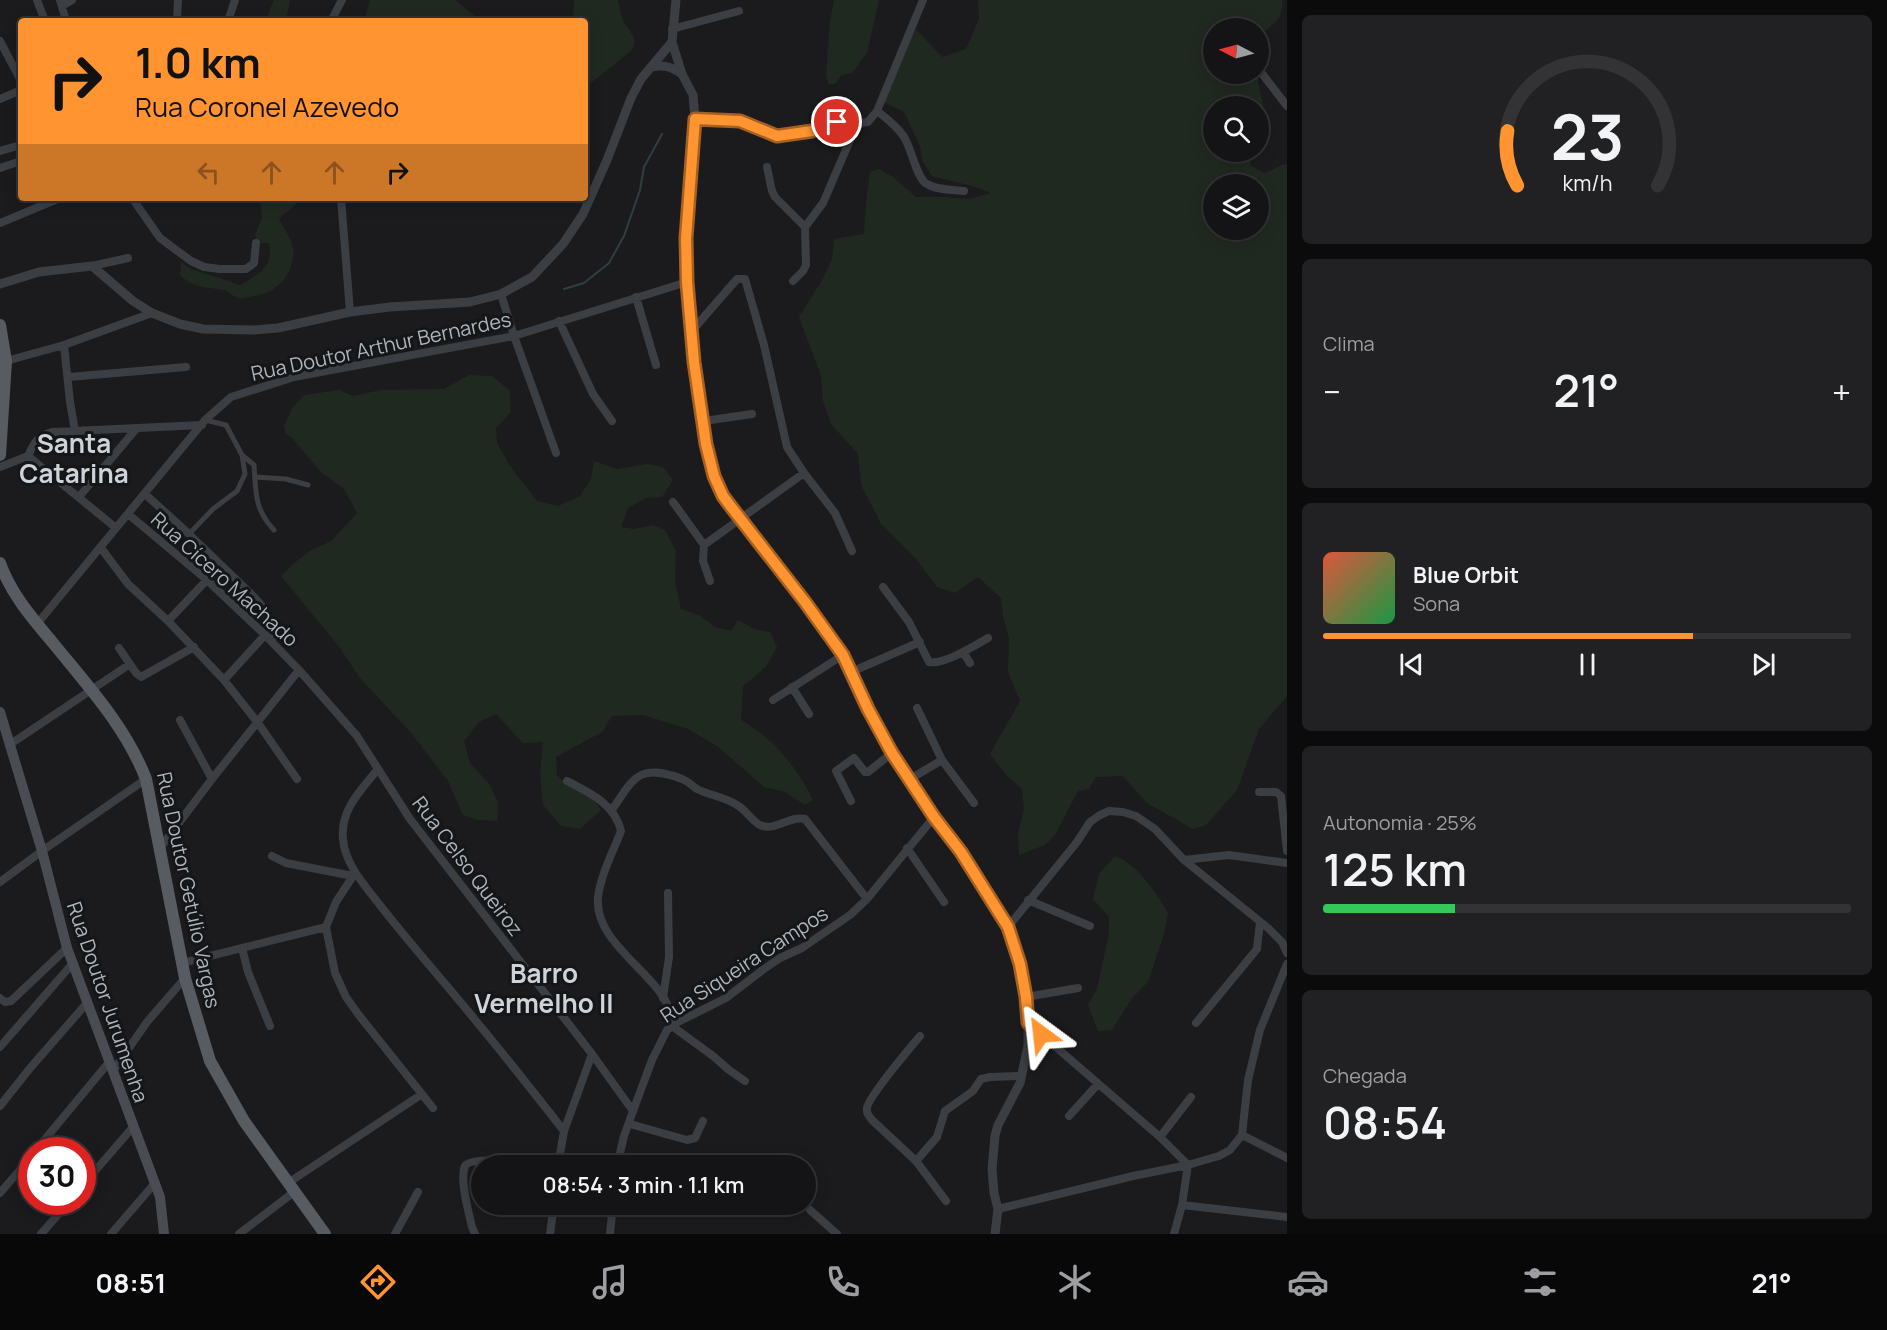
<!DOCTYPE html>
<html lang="pt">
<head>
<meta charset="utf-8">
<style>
	:root { --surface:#141416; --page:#212123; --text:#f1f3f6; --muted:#9d9ea1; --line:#333335; --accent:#ff9431 }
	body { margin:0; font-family:Manrope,sans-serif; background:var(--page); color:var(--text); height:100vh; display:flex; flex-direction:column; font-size:22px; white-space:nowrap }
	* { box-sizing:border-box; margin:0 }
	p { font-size:20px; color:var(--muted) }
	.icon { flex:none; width:33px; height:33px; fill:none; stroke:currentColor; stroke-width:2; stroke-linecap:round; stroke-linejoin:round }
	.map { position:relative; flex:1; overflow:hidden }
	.panel { display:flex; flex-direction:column; gap:15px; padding:15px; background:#0b0b0c; width:600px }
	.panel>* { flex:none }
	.guide { position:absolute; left:18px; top:18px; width:570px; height:183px; border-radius:6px; box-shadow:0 3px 15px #0003,0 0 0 2px var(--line); background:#ff9431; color:#111; overflow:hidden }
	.needle { width:39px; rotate:276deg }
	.buttons { position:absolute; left:1203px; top:18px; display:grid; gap:12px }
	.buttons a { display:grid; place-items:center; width:66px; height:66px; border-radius:50%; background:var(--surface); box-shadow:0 3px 15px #0003,0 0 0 2px var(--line); font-size:30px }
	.speed { position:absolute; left:18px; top:1137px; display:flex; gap:12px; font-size:30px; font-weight:700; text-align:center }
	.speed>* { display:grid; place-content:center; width:78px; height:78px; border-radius:50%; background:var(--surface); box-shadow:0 3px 15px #0003,0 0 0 2px var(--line); line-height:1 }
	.speed .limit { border:9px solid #d22; background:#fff; color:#111 }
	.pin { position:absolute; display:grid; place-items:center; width:51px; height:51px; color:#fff; margin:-26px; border:3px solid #fff; border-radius:50%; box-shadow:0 2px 6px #0007 }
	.me { position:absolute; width:66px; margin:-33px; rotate:330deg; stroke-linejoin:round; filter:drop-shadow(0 0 4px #0008) }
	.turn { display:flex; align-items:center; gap:21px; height:126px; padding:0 18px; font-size:27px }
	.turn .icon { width:78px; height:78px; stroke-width:2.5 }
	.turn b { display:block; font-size:42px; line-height:51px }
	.lanes { display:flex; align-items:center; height:57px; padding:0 18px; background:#0003; justify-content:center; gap:30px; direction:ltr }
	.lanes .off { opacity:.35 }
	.big { font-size:45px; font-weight:600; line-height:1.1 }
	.panel .tile { flex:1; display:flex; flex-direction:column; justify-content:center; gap:9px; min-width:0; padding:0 21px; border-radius:9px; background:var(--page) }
	.panel .dial { align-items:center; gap:0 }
	.dial svg { height:156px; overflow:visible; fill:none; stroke:var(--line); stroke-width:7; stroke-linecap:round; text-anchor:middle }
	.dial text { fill:var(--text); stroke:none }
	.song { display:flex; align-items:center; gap:18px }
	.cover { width:72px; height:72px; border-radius:9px; background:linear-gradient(135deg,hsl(10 70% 55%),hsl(140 70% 35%)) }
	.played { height:6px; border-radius:3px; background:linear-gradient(90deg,var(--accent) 70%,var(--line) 70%) }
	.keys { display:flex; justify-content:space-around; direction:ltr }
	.heat { display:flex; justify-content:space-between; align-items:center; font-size:33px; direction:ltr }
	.charge { height:9px; border-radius:4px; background:linear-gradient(90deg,#34c759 25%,var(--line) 0) }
	.trip { position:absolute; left:471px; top:1155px; width:345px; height:60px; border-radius:30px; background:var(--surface); box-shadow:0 3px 15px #0003,0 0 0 2px var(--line); font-weight:600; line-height:60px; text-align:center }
	.tabs { display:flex; height:96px; justify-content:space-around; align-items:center; background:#080809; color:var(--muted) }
	.tabs .icon { width:42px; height:42px }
	.tabs .on { color:var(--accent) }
	.tabs b { font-size:27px; color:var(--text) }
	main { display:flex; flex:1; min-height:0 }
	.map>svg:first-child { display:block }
	.green { fill:#202920; fill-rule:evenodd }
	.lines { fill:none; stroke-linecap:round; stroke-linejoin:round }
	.stream { stroke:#2f3e43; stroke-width:2 }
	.pedestrian { stroke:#3b3e43; stroke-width:5 }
	.minor { stroke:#3b3e43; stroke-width:8 }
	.tertiary { stroke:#3b3e43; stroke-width:9 }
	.secondary { stroke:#494d53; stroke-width:10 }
	.primary { stroke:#575b62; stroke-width:12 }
	.route-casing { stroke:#a66020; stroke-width:15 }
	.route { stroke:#ff9431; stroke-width:10 }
	.labels { text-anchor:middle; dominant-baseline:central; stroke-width:6; stroke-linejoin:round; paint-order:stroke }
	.street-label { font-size:20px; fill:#acb5be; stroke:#151618 }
	.district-label { font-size:26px; font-weight:bold; fill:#ced3d9; stroke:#151618 }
</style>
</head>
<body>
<main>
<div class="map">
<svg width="1287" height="1234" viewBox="0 0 1287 1234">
	<rect width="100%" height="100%" fill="#1b1b1d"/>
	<!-- green -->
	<path class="green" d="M274,0H290L286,21H265Z
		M370,0H455L481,21H364Z
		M574,0H618C620,8 621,17 625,24C631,34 638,38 632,50L585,88V21H573Z
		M834,0H879L867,53L852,73L841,75L835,84H829L826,76L830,21Z
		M978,0H1282C1284,18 1275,23 1262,33L1259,72L1258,28H1214V74H1258V82L1264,109L1259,136L1258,106H1214V152H1254L1250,165L1265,173L1284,164L1287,165V696L1259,729L1237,790L1206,825L1193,829L1147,803L1123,776L1096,777L1089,789L1078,791L1055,835L1045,845L1019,855L1018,832L1024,809L1022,789L1006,775L990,754L1020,701L1008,672L1009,638L1003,616L1001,598L978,577L955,593L937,587L917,560L881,524L861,485L858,454L831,424L823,401L821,376L799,317L822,280L832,259L834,239L864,234L866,203L870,172L879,169L893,177L916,197H944L970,199L991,193C973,184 951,182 932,176L922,160L920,146L904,112L880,100L916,29L942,57L966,49L979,19ZM1214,184H1258V230H1214Z
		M260,198H299C296,207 286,211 279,219C285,230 296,245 293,258C289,282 272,295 248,297C245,297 242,299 239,298C233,297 229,291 222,290C204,286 195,289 180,275L181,262L191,269L240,285C259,274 274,268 269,243H257L255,235L262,217Z
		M469,375L492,376L510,391L511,412L496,428L497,443L510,466L537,501L558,506L580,496L591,479L594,461L617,469L647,464L663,467L673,480L662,497L646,498L628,508L621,527L634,529L653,525L665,530L676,551L675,581L681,609L699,615L715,627L731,631L738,620L754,629L770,632L777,647L766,667L743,686L741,720C774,739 796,766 813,800L805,805L785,792L764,787L717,746L688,729L643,715L612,716L602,732L556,757L557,775L562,780L590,795L601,810L580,829L561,826L543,805L540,774L543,742L523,743L496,714L479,722L464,741L470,763L490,785L498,802L497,821L478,820L463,815L448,781L412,734L360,678L340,648L281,576L293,564L310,551L331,541L357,513L344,489L321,472L291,437L286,434L284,426L293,407L304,395L339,390L353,396L381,390L444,389Z
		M1115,856C1137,863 1157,894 1168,913L1164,934L1148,982L1132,998L1112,1030L1098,1031L1088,1005L1097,989L1109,933V917L1093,899L1099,874Z"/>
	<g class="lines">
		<!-- stream -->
		<path class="stream" d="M564,289L584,283L609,263L624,236L640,190L644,167L662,134"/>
		<!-- pedestrian -->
		<path class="pedestrian" d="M242,455L254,465C256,492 254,509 274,530
			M255,477L286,479L308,485
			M189,534L213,509L237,491L245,474L242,455L226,425L205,420"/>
		<!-- minor -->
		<path class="minor" d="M37,0L45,21
			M60,0L66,21
			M62,6L72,0
			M177,21L178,0
			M228,21L235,0
			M331,21L342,0
			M672,29L739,11
			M0,41L21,81
			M1260,71L1287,106
			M0,99L21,90
			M877,111C887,119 897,126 904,137C912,149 916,178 927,184C937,190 953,190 964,191
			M695,119L740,121L777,136L812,131L843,120C852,119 859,124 868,122L877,111L923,0
			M0,151L21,145
			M767,167L772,191L775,197L805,227
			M0,168L21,161
			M132,198L160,238L191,261L204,267L220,269H246L254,263L256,243
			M341,198L350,312
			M0,223L60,198
			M92,266L128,258
			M793,281L803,271L806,265L805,227L823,203L854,131L860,124
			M501,294L514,336L556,453
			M636,297L656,365
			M559,321L593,394L612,421
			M690,333L737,279H745L764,345L787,447L804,473L835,513L852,551
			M64,345L70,402L75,431
			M6,361L64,345L152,313
			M69,377L186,367
			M704,421L752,414
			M28,456C34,443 37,436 52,432L202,425
			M0,467L28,456L116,528
			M145,494L189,534L254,597L262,606L272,639
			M79,497L136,429
			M673,502L704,545L703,561L710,581
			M128,514L207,580L265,635L299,670L357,736L410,819L592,1054L633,1111
			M704,545L804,473
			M101,548L128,584L168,621L224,680L258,723L297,779
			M883,587L909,622L929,662C944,665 974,646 988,638
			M168,621L221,565
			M37,624L205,420L231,397L294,377L514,336L687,282
			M119,648L136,673L141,677L194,647
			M963,652L970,663
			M851,672L920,642
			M224,680L265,635
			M792,687L809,714
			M773,700L843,655
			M917,708L942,760L974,803
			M180,720L212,779
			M9,745L130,664
			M378,769C361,790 340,810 343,839C345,866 368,889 383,909C413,947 445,983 476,1021C506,1057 535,1094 564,1131
			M910,779L942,760
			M567,781C590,793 615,804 621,831C613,852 601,874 598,897C594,938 644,966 664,998C668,1006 672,1015 676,1023
			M1259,792H1276L1281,796L1287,851
			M851,801L836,771L854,758L865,772H868L892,753
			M612,810C634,777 639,763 682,779C688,781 692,786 697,789C711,796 727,797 740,807C747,812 752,821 760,825C776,832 789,815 805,819L867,899
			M160,848L212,779L299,670
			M907,848L944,902
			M272,856L286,863L353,876
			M1184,860L1229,855L1287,863
			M356,874L353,876L336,902L326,927L335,973L346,997L358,1014L433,1108
			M0,882L42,851L146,779
			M1028,900L1090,926
			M1008,927L1077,842L1090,822L1100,815L1109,811L1123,812L1136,816L1155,829L1184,860L1268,928L1282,942L1287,953
			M242,948L248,972L270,1026
			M182,963L326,927
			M1026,997L1078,988
			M0,998L5,1002L11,1001L67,948
			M663,998L669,957L668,893
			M1028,1023L1160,1137L1188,1165
			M1196,1023L1257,949L1260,922
			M672,1026L713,1056L729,1070L745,1081
			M920,1036C911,1047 868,1097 867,1108C866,1113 869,1116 872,1120L916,1161L946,1201
			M0,1047L73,963
			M113,1071L147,1022L185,978
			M0,1106L31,1067L87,1003
			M1069,1116L1098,1084
			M630,1124L687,1140L695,1138L703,1121
			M1242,1135L1287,1158
			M1160,1137L1191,1097
			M36,1150L110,1061
			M916,1161L937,1137L945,1111L973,1091L981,1079L990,1077L1021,1076
			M558,1166L564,1131L592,1054
			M617,1166L624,1136L633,1111L652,1060L667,1030L676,1023L726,998L764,969L780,958L802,948L850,915L867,899L934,817
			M288,1183L422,1094
			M82,1186L133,1127
			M0,1193L32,1156
			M1182,1205L1287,1217
			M998,1209L1133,1176L1188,1165
			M810,1210L837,1234
			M41,1234L69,1202
			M111,1234L155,1183
			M239,1234L294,1192
			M395,1234L418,1192
			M475,1234L472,1227C469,1213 459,1179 465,1166C471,1155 543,1163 558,1164
			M550,1234L554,1204
			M610,1234L613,1204
			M1174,1234L1182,1205L1188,1165L1219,1156L1230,1150L1242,1135L1248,1080L1260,1030L1287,964"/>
		<!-- tertiary -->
		<path class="tertiary" d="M676,0L672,42L682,74L693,95L695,119L686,238L690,333L707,444L714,476L723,496L775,566L805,602L843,655L868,709L892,753L934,817L961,852L1008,927L1020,964L1026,997L1028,1023V1046L1020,1083L998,1125L995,1136L992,1169L994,1193L998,1209L995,1234
			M651,67C664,64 671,67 682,74
			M0,284L39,272L92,266L133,301L152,313L180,324L203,329L253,330L278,328L350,312L390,307L470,302L501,294L532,277L563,244L583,214L607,160L631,98L641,79L672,42"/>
		<!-- secondary -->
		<path class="secondary" d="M0,712L42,851L67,948L160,1197L164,1234"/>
		<!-- primary -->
		<path class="primary" d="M0,325L6,361L0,455
			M0,563C11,594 32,618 53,643C88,686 126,727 146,779L185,978L210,1061L244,1121L325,1234"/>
	</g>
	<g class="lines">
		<!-- route casing -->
		<g class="route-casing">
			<path id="route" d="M837,122L812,131L777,136L740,121L695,119L686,238L687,282L694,362L706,444L714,476L723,496L732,508L805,602L843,655L868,709L892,753L934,817L961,852L1008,927L1020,964L1026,997L1028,1023L1041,1034"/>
		</g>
		<!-- route -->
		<use href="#route" class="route"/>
	</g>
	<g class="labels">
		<!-- street labels -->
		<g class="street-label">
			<text transform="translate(381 346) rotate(-12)">Rua Doutor Arthur Bernardes</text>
			<text transform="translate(225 579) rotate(42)">Rua Cícero Machado</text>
			<text transform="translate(468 866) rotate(53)">Rua Celso Queiroz</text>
			<text transform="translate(189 890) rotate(78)">Rua Doutor Getúlio Vargas</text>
			<text transform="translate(744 964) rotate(-33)">Rua Siqueira Campos</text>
			<text transform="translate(108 1002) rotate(71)">Rua Doutor Jurumenha</text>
		</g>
		<!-- district labels -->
		<g class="district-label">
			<text x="74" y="443">Santa<tspan x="74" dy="30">Catarina</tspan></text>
			<text x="544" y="973">Barro<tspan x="544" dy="30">Vermelho II</tspan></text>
		</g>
	</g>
</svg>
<div class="buttons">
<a><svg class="needle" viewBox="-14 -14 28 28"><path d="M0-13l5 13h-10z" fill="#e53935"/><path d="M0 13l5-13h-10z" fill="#9d9ea1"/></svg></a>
<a><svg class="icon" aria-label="search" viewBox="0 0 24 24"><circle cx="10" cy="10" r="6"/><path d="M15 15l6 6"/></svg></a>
<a><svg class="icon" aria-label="layers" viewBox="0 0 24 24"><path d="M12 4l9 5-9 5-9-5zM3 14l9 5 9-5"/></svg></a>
</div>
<div class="speed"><div class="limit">30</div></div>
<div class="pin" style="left:837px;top:122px;background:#d93025"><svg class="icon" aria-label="arrive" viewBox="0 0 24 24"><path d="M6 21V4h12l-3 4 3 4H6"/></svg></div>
<svg class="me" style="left:1041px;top:1034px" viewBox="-20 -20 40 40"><path d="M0-17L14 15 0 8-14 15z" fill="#ff9431" stroke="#fff" stroke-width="4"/></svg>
<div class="trip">08:54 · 3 min · 1.1 km</div>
<div class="guide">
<div class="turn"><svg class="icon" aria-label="right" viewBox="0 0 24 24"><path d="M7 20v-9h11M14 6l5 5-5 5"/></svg><div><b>1.0 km</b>Rua Coronel Azevedo</div></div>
<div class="lanes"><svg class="icon off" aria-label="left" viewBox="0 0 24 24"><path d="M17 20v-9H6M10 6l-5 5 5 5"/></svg><svg class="icon off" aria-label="ahead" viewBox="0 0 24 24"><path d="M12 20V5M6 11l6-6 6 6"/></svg><svg class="icon off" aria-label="ahead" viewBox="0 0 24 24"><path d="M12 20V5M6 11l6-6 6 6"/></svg><svg class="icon" aria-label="right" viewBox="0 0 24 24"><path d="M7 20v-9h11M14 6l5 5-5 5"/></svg></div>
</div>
</div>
<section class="panel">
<div class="tile dial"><svg viewBox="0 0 100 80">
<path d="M14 69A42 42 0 1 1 86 69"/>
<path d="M14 69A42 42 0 0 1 9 41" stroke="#ff9431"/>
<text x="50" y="56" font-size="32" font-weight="700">23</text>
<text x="50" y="72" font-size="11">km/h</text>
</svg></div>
<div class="tile"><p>Clima</p>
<div class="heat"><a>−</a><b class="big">21°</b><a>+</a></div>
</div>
<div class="tile">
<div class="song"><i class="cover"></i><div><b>Blue Orbit</b><p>Sona</p></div></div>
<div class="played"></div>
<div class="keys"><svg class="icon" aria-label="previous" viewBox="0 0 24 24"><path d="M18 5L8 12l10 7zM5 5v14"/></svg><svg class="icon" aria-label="pause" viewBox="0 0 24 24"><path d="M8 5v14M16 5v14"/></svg><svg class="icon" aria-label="next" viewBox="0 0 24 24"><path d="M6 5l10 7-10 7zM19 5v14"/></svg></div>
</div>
<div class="tile"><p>Autonomia · 25%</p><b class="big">125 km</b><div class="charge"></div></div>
<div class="tile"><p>Chegada</p><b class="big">08:54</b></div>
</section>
</main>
<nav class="tabs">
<b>08:51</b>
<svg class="icon on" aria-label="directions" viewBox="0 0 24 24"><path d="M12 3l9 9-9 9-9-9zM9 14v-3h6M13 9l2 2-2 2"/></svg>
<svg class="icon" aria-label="music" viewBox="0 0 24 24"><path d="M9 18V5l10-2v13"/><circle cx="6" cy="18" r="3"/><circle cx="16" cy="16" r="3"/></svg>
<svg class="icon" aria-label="phone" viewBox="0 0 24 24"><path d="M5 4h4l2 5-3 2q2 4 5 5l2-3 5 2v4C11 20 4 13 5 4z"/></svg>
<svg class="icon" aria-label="climate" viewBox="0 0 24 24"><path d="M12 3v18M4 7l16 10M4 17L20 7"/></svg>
<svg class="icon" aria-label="car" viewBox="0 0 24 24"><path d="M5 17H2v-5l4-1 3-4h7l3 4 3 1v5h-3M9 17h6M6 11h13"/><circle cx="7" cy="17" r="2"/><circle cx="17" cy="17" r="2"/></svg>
<svg class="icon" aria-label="filters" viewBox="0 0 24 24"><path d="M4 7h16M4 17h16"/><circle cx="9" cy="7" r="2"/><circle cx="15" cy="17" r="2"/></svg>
<b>21°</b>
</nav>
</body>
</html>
